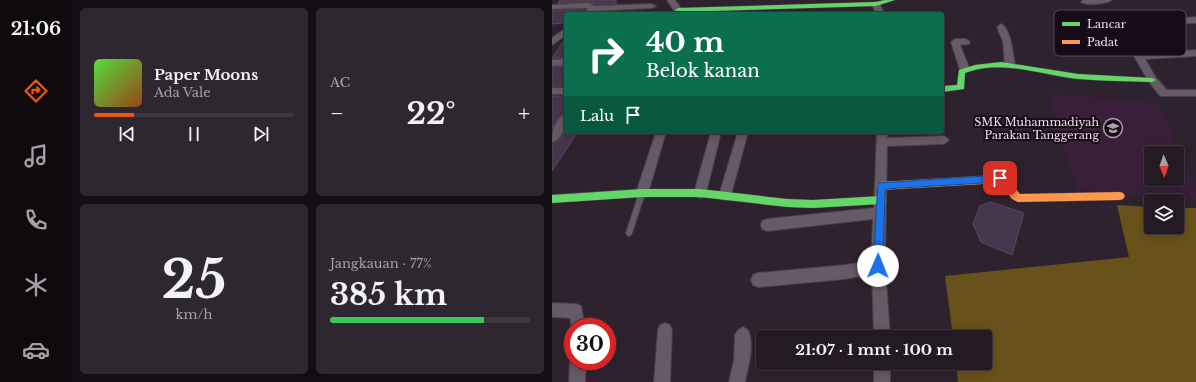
<!DOCTYPE html>
<html lang="id">
<head>
<meta charset="utf-8">
<style>
	:root { --surface:#231a23; --page:#2f2730; --text:#f1f3f6; --muted:#a3a1a6; --line:#403841; --accent:#ea580c }
	body { margin:0; font-family:"Libre Baskerville",serif; background:var(--page); color:var(--text); height:100vh; display:flex; flex-direction:column; font-size:15px; white-space:nowrap }
	* { box-sizing:border-box; margin:0 }
	p { font-size:13px; color:var(--muted) }
	.icon { flex:none; width:22px; height:22px; fill:none; stroke:currentColor; stroke-width:2; stroke-linecap:round; stroke-linejoin:round }
	.map { position:relative; flex:1; overflow:hidden }
	.sheet { display:flex; flex-direction:column; gap:8px; padding:8px; background:#130e13; width:480px }
	.sheet>* { flex:none }
	.banner { position:absolute; left:12px; top:12px; width:380px; height:122px; border-radius:4px; box-shadow:0 2px 10px #0003,0 0 0 1px var(--line); background:#0b6e4f; color:#fff; overflow:hidden }
	.needle { width:26px; rotate:178deg }
	.buttons { position:absolute; left:592px; top:146px; display:grid; gap:8px }
	.buttons a { display:grid; place-items:center; width:40px; height:40px; border-radius:4px; background:var(--surface); box-shadow:0 2px 10px #0003,0 0 0 1px var(--line); font-size:20px }
	.speed { position:absolute; left:12px; top:318px; display:flex; gap:8px; font-size:20px; font-weight:700; text-align:center }
	.speed>* { display:grid; place-content:center; width:52px; height:52px; border-radius:50%; background:var(--surface); box-shadow:0 2px 10px #0003,0 0 0 1px var(--line); line-height:1 }
	.speed .limit { border:6px solid #d22; background:#fff; color:#111 }
	.pin { position:absolute; display:grid; place-items:center; width:34px; height:34px; color:#fff; margin:-17px; border-radius:8px; box-shadow:0 2px 6px #0006 }
	.me { position:absolute; width:44px; margin:-22px; rotate:1deg; stroke-linejoin:round; filter:drop-shadow(0 0 3px #0008) }
	.turn { display:flex; align-items:center; gap:14px; height:84px; padding:0 16px; font-size:18px }
	.turn .icon { width:52px; height:52px; stroke-width:2.5 }
	.turn b { display:block; font-size:28px; line-height:34px }
	.then { display:flex; align-items:center; height:38px; padding:0 16px; background:#0003; gap:8px; font-size:15px }
	.big { font-size:30px; font-weight:700; line-height:1.1 }
	.sheet .widget { flex:1; display:flex; flex-direction:column; justify-content:center; gap:6px; min-width:0; padding:0 14px; border-radius:6px; background:var(--page) }
	.sheet .dial { align-items:center; gap:0 }
	.dial b { font-size:52px; line-height:1 }
	.song { display:flex; align-items:center; gap:12px }
	.cover { width:48px; height:48px; border-radius:6px; background:linear-gradient(135deg,hsl(110 70% 55%),hsl(20 70% 35%)) }
	.played { height:4px; border-radius:2px; background:linear-gradient(90deg,var(--accent) 20%,var(--line) 20%) }
	.keys { display:flex; justify-content:space-around; direction:ltr }
	.heat { display:flex; justify-content:space-between; align-items:center; font-size:22px; direction:ltr }
	.charge { height:6px; border-radius:3px; background:linear-gradient(90deg,#34c759 77%,var(--line) 0) }
	.sheet .tiles { flex:1; display:grid; gap:8px; grid-template-columns:repeat(2,1fr) }
	.trip { position:absolute; left:204px; top:330px; width:236px; height:40px; border-radius:4px; background:var(--surface); box-shadow:0 2px 10px #0003,0 0 0 1px var(--line); font-weight:700; line-height:40px; text-align:center }
	main { display:flex; flex:1; min-height:0 }
	.dock { display:flex; flex-direction:column; width:72px; justify-content:space-around; align-items:center; background:#0e0a0e; color:var(--muted) }
	.dock .icon { width:28px; height:28px }
	.dock .on { color:var(--accent) }
	.dock b { font-size:18px; color:var(--text) }
	.map>svg:first-child { display:block }
	.built { fill:#3a1f3b; fill-rule:evenodd }
	.forest { fill:#68521b }
	.building { fill:#46364d; stroke:#544b57 }
	.lines { fill:none; stroke-linecap:round; stroke-linejoin:round }
	.lane-casing { stroke:#4a3e4a; stroke-width:2 }
	.street-casing { stroke:#4a3e4a; stroke-width:2 }
	.fast-casing { stroke:#4a3e4a; stroke-width:1 }
	.slow-casing { stroke:#4a3e4a; stroke-width:1 }
	.lane { fill:#655a65; fill-rule:evenodd }
	.street { fill:#655a65; fill-rule:evenodd }
	.fast { fill:#63d668; fill-rule:evenodd }
	.slow { fill:#ff974d; fill-rule:evenodd }
	.route { fill:#1a73e8; stroke:#114b97 }
	.labels { text-anchor:middle; dominant-baseline:central; stroke-width:4; stroke-linejoin:round; paint-order:stroke }
	.poi-label { font-size:11px; fill:#f0e0f0; stroke:#160b16; text-anchor:end }
	.key { fill:#160b16; stroke:#574b57; stroke-width:1 }
	.key-label { font-size:11px; fill:#f0e0f0 }
</style>
</head>
<body>
<main>
<nav class="dock">
<b>21:06</b>
<svg class="icon on" aria-label="directions" viewBox="0 0 24 24"><path d="M12 3l9 9-9 9-9-9zM9 14v-3h6M13 9l2 2-2 2"/></svg>
<svg class="icon" aria-label="music" viewBox="0 0 24 24"><path d="M9 18V5l10-2v13"/><circle cx="6" cy="18" r="3"/><circle cx="16" cy="16" r="3"/></svg>
<svg class="icon" aria-label="phone" viewBox="0 0 24 24"><path d="M5 4h4l2 5-3 2q2 4 5 5l2-3 5 2v4C11 20 4 13 5 4z"/></svg>
<svg class="icon" aria-label="climate" viewBox="0 0 24 24"><path d="M12 3v18M4 7l16 10M4 17L20 7"/></svg>
<svg class="icon" aria-label="car" viewBox="0 0 24 24"><path d="M5 17H2v-5l4-1 3-4h7l3 4 3 1v5h-3M9 17h6M6 11h13"/><circle cx="7" cy="17" r="2"/><circle cx="17" cy="17" r="2"/></svg>
</nav>
<section class="sheet">
<div class="tiles">
<div class="widget">
<div class="song"><i class="cover"></i><div><b>Paper Moons</b><p>Ada Vale</p></div></div>
<div class="played"></div>
<div class="keys"><svg class="icon" aria-label="previous" viewBox="0 0 24 24"><path d="M18 5L8 12l10 7zM5 5v14"/></svg><svg class="icon" aria-label="pause" viewBox="0 0 24 24"><path d="M8 5v14M16 5v14"/></svg><svg class="icon" aria-label="next" viewBox="0 0 24 24"><path d="M6 5l10 7-10 7zM19 5v14"/></svg></div>
</div>
<div class="widget"><p>AC</p>
<div class="heat"><a>−</a><b class="big">22°</b><a>+</a></div>
</div>
<div class="widget dial"><b>25</b><p>km/h</p></div>
<div class="widget"><p>Jangkauan · 77%</p><b class="big">385 km</b><div class="charge"></div></div>
</div>
</section>
<div class="map">
<svg width="644" height="382" viewBox="0 0 644 382">
	<rect width="100%" height="100%" fill="#2f222f"/>
	<!-- built -->
	<path class="built" d="M497,94L605,103L644,187V200L525,189ZM599,153H625V179H599Z"/>
	<!-- forest -->
	<path class="forest" d="M565,205L599,207V227H625V208H644V382H406L404,363H433V337H401L393,276L577,257Z"/>
	<!-- building -->
	<path class="building" d="M8,0H64V4H43L36,2L6,3Z
		M1,10H34L32,14H14V23L0,24Z
		M14,37V58H0Z
		M14,66V86H0V67Z
		M0,96H14V113L6,118L0,130Z
		M14,126V132H26L0,171V143L8,139Z
		M439,202L472,213L460,255L429,242L421,224L428,206Z"/>
	<g class="lines">
		<!-- lane casing -->
		<g class="lane-casing">
			<path id="lane" d="M90,190L92,191L93,193L80,233L79,235L77,236L75,235L74,233L87,193L88,191Z"/>
		</g>
		<!-- street casing -->
		<g class="street-casing">
			<path id="street" d="M115,0H123L130,10L129,14H121L122,11Z
				M531,0H560C554,4 535,6 529,2Z
				M321,2H327L332,14H324L320,4Z
				M36,3L43,6L100,4L104,6L100,8L43,11L41,14H33L36,9L34,8L0,9V5Z
				M644,17V23L609,24L629,51L644,50V56L593,59L604,78L615,90H644V96H608L597,82L575,44L524,45L520,42L524,39L572,38L565,29L568,24L571,23ZM601,25L620,51L589,53L573,29Z
				M449,24C459,28 461,55 463,65L458,68L453,65L451,42L445,27Z
				M14,28V35L0,45V38Z
				M414,39L418,42L417,44L408,45L418,70L413,73L408,70L399,42L403,39Z
				M14,59V65L0,66V60Z
				M0,88H14V94H0Z
				M14,114C14,124 11,139 0,142C0,132 3,118 14,114Z
				M104,132H114L96,193L94,197L90,198L86,197L84,193Z
				M159,132H169L154,193L152,197L148,198L144,197L142,193Z
				M186,132H196L179,195L177,199L173,200L169,199L167,195Z
				M325,132H335V138L392,136L397,140L392,144L335,146L333,266L338,337H322L320,274L293,279L206,287L201,285L199,280L201,275L206,273L293,265L319,261L321,219L215,231L210,229L209,225L210,221L215,219L322,208Z
				M0,303L24,304L29,306L33,327H21V332L18,318L0,317Z
				M113,323L118,325L120,330L118,382H102L106,330L108,325Z
				M191,327L196,330C203,345 196,366 193,382H177L182,360L183,335L186,330Z
				M20,355L21,361H34L33,382H17L18,361Z
				M322,363H338V382H322Z"/>
		</g>
		<!-- fast casing -->
		<g class="fast-casing">
			<path id="fast" d="M333,0H343L324,6L126,12L123,10L126,8L324,2Z
				M449,62L526,74L600,78L604,80L600,82C575,81 551,81 526,79C488,75 451,59 413,73L412,89L390,92V86L405,85L407,70L423,65Z
				M90,189H148L235,199L261,200L329,196L332,197L334,200L332,203L329,204L261,208L235,207L148,197H90L0,203V195Z"/>
		</g>
		<!-- slow casing -->
		<g class="slow-casing">
			<path id="slow" d="M448,175L457,180L468,194L568,192L571,193L573,196L571,199L568,200L466,202L460,199L447,183L329,190L326,189L325,186L326,183L329,182Z"/>
		</g>
		<!-- lane -->
		<use href="#lane" class="lane"/>
		<!-- street -->
		<use href="#street" class="street"/>
		<!-- fast -->
		<use href="#fast" class="fast"/>
		<!-- slow -->
		<use href="#slow" class="slow"/>
	</g>
	<!-- route -->
	<path class="route" d="M448,175L452,178L448,182L333,189L331,266L330,269L326,271L322,269L321,266L326,183Z"/>
	<!-- icons -->
	<defs>
		<g id="school-ring" transform="scale(1)"><circle r="9.5" fill="#160b16" stroke="#ac9eac" stroke-width="1.5"/><path d="M0-5L7-2L0 1L-7-2ZM-4 1L0 2.5L4 1V4Q0 6-4 4Z" fill="#ac9eac"/></g>
	</defs>
	<g fill-rule="evenodd">
		<use href="#school-ring" x="561" y="128"/>
	</g>
	<g class="labels">
		<!-- poi labels -->
		<g class="poi-label">
			<text x="547" y="122">SMK Muhammadiyah<tspan x="547" dy="13">Parakan Tanggerang</tspan></text>
		</g>
	</g>
	<!-- legend -->
	<rect x="502" y="10" width="132" height="46" rx="6" class="key"/>
	<rect x="510" y="22" width="18" height="4" fill="#63d668"/>
	<rect x="510" y="40" width="18" height="4" fill="#ff974d"/>
	<g class="key-label">
		<text x="535" y="28">Lancar</text>
		<text x="535" y="46">Padat</text>
	</g>
</svg>
<div class="buttons">
<a><svg class="needle" viewBox="-14 -14 28 28"><path d="M0-13l5 13h-10z" fill="#e53935"/><path d="M0 13l5-13h-10z" fill="#a3a1a6"/></svg></a>
<a><svg class="icon" aria-label="layers" viewBox="0 0 24 24"><path d="M12 4l9 5-9 5-9-5zM3 14l9 5 9-5"/></svg></a>
</div>
<div class="speed"><div class="limit">30</div></div>
<div class="pin" style="left:448px;top:178px;background:#d93025"><svg class="icon" aria-label="arrive" viewBox="0 0 24 24"><path d="M6 21V4h12l-3 4 3 4H6"/></svg></div>
<svg class="me" style="left:326px;top:266px" viewBox="-20 -20 40 40"><circle r="19" fill="#fff"/><path d="M0-13L10 11 0 6-10 11z" fill="#1a73e8"/></svg>
<div class="trip">21:07 · 1 mnt · 100 m</div>
<div class="banner">
<div class="turn"><svg class="icon" aria-label="right" viewBox="0 0 24 24"><path d="M7 20v-9h11M14 6l5 5-5 5"/></svg><div><b>40 m</b>Belok kanan</div></div>
<div class="then">Lalu<svg class="icon" aria-label="arrive" viewBox="0 0 24 24"><path d="M6 21V4h12l-3 4 3 4H6"/></svg></div>
</div>
</div>
</main>
</body>
</html>
